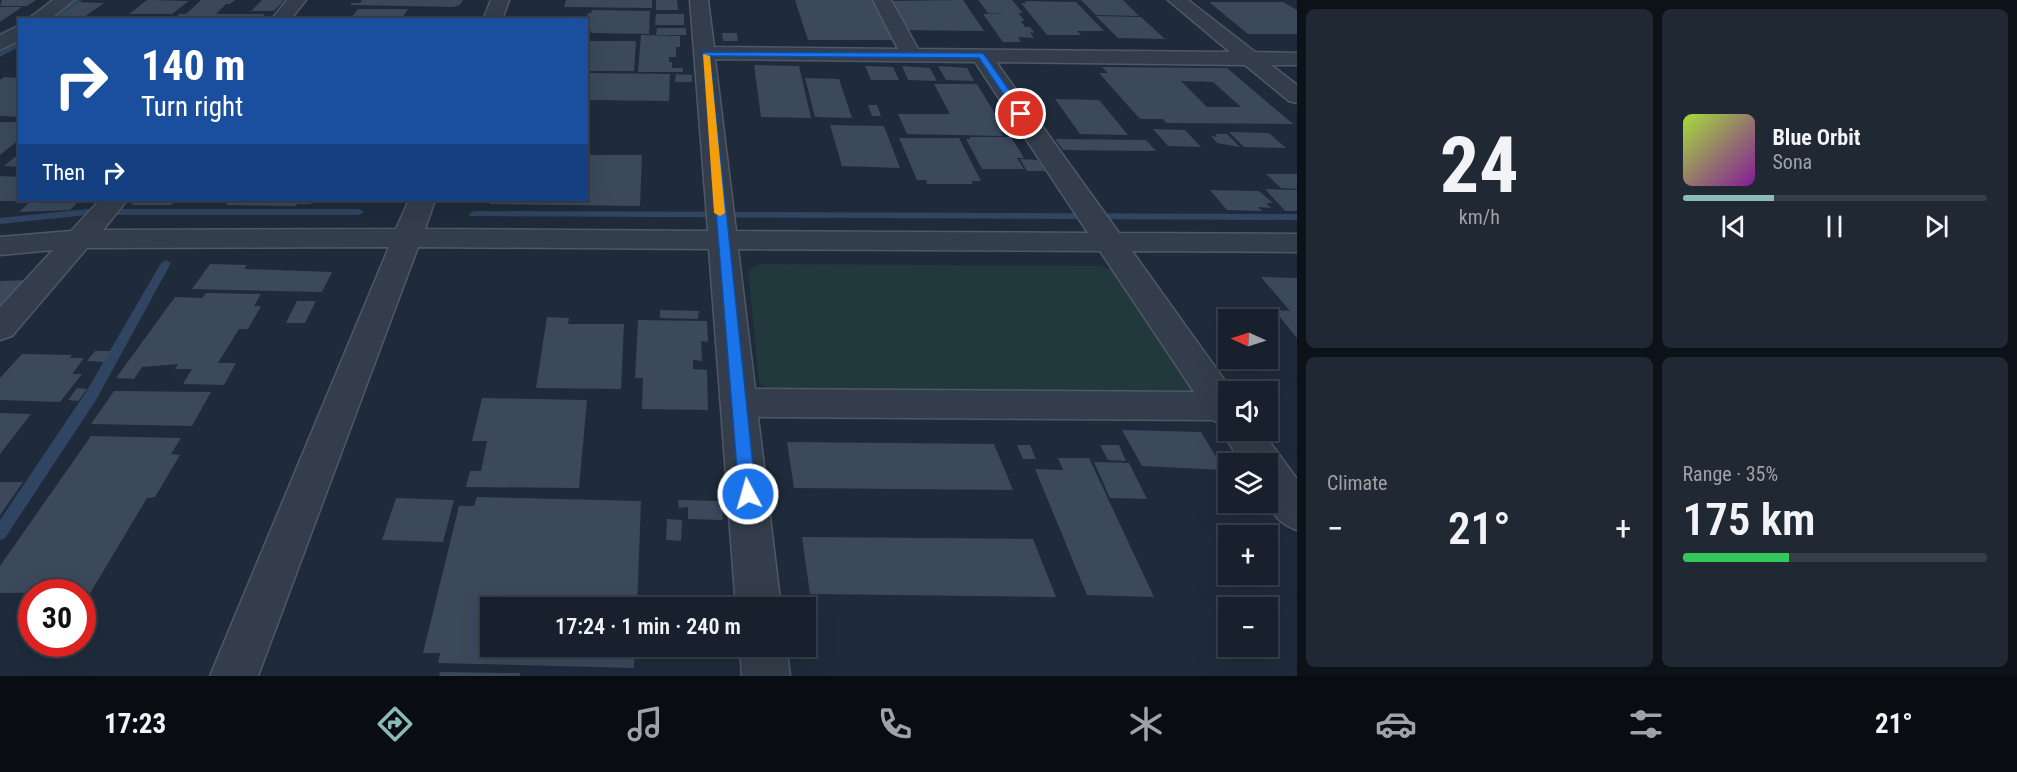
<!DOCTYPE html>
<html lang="en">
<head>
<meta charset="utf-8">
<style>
	:root { --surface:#17202c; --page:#202834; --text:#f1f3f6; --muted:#9ea3a9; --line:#363e48; --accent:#8bbbb9 }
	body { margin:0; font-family:"Roboto Condensed",sans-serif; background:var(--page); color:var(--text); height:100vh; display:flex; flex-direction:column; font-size:22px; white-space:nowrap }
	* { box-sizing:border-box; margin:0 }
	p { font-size:20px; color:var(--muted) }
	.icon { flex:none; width:33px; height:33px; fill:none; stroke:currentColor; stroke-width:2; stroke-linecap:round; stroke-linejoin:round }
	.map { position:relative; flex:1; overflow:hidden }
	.panel { display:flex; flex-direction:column; gap:9px; padding:9px; background:#0d1218; width:720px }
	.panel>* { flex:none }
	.guide { position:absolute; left:18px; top:18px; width:570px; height:183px; border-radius:0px; box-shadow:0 6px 24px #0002,0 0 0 2px var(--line); background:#1a4fa0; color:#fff; overflow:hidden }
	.needle { width:39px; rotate:273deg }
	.tools { position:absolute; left:1218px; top:309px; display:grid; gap:12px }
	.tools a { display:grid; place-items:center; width:60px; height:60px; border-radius:0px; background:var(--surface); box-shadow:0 6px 24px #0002,0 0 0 2px var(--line); font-size:30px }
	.speed { position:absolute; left:18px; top:579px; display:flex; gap:12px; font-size:30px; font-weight:700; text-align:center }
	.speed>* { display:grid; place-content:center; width:78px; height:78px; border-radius:50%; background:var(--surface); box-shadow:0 6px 24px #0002,0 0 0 2px var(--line); line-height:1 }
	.speed .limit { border:9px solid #d22; background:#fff; color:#111 }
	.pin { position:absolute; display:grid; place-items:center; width:51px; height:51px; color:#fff; margin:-26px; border:3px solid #fff; border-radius:50%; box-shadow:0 2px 6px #0007 }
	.me { position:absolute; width:66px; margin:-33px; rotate:354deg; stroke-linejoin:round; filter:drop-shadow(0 0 4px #0008) }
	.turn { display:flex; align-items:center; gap:21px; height:126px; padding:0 24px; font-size:27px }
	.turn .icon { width:78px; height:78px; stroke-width:2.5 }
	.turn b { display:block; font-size:42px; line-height:51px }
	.then { display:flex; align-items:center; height:57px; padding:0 24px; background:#0003; gap:12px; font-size:22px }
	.big { font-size:45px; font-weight:600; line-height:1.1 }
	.panel .tile { flex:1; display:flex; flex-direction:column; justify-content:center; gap:9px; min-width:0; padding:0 21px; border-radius:9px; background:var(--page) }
	.panel .dial { align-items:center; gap:0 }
	.dial b { font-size:78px; line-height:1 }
	.song { display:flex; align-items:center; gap:18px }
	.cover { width:72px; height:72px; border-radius:9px; background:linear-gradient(135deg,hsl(80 70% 55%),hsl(290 70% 35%)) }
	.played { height:6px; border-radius:3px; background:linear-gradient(90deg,var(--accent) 30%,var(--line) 30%) }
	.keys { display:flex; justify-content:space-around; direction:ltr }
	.heat { display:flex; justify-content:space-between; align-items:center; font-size:33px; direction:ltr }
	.charge { height:9px; border-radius:4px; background:linear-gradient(90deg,#34c759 35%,var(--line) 0) }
	.panel .tiles { flex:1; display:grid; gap:9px; grid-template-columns:repeat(2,1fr) }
	.trip { position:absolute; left:480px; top:597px; width:336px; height:60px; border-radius:0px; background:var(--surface); box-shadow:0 6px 24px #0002,0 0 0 2px var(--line); font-weight:600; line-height:60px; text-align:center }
	.menu { display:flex; height:96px; justify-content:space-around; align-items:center; background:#090d12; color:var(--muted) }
	.menu .icon { width:42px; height:42px }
	.menu .active { color:var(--accent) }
	.menu b { font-size:27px; color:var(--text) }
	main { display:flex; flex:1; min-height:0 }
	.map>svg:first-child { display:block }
	.green { fill:#21393c }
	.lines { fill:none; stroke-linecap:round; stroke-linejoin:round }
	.stream { fill:#304562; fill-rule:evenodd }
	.building { fill:#3b495b; fill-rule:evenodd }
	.minor-casing { stroke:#4e5866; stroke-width:3 }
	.minor { fill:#333d4b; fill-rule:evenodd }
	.route { fill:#1a73e8; stroke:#114b97; stroke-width:1.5 }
	.slow { fill:#f59e0b }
</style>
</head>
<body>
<main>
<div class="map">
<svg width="1297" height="676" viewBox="0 0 1297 676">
	<rect width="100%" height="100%" fill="#1f2b3b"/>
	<!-- green -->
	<path class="green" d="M760,264L1101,266L1117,272L1195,389L1186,398L774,393L759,382L748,270Z"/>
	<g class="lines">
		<!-- stream -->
		<path class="stream" d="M75,0H82L56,20H48Z
			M20,40V46L0,57V52Z
			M87,209H359L364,212L359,215H87L0,224V218Z
			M474,211L1297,214V220L470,216L469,214Z
			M166,260L171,263L96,400L5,538L0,540V520L86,392L161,263Z"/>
	</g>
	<!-- building -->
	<path class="building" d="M2,0H36L27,6H0Z
		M147,0H152L189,1L172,14H129Z
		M201,0H235L230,4H226L216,14H265L260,20H173L179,14H186Z
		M262,0H284L274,11H251Z
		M362,0H463L460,5L453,7L351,5V3H360Z
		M566,0H652V8L564,7Z
		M656,0H677L678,10H656Z
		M795,0H874L897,40H808Z
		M963,0L984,31L903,30L888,1Z
		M978,0H1012L1023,13H1018L1025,21H1021L1025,27H1030L1035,33L1030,32L1034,38L1018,37L1021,42H1003L983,14L1006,13H988Z
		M1081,0H1123L1139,16L1096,15Z
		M1025,1L1076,2L1104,31H1077L1081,35H1047L1021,3H1026Z
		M79,2L104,3L80,20H54Z
		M1209,2H1283L1297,10V34H1248Z
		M0,7H22L0,22Z
		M358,9H408L401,20H349Z
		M592,10L650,11L649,34L591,33V31H586V20L588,13H591Z
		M656,14H684V25H655Z
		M1096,16L1141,17L1165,39L1118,38Z
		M657,28H686V35H656Z
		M722,33H737L738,41H723Z
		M641,35L680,36V47H676V57H669V62H672V68H683V72H638Z
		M586,41H636L634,71H586Z
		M754,65L799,66L811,118L761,117Z
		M865,66L893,67L899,80H871Z
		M902,66L930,68L937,81L908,80Z
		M938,66L967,68L974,81L946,80Z
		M1102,67L1227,68L1293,124L1166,123L1163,119H1140L1099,73H1108ZM1181,81L1213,82L1241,107H1207Z
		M586,73L670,74L669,101L586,100Z
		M676,74L692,75V82H675Z
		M4,77L20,78V117L0,116V80Z
		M805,78L839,79L852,118L815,117Z
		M934,84H977L1006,132H1001L1003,136L907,134L898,114H950Z
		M1055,99L1099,100L1128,135L1080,134Z
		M868,105H877L881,116H872Z
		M0,122H20V139L0,155Z
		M830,125L884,126L900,168L842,166Z
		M1153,129L1185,130L1201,147L1168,146Z
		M1229,132L1269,133L1286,148L1244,147Z
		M1215,134H1227L1240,147L1217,143L1211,136L1217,137Z
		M970,137H1011L1024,158H1017L1024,169H982L966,139H970Z
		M899,138H959L981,181H971L973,184H927L926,180H917Z
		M1055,139L1146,140L1156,151L1063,150Z
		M20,153V167L4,166Z
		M586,155H642L640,206L490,204L491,200H586Z
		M1020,159L1038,160L1045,171H1027Z
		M1266,174H1297V189L1281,188Z
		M0,176L20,177V199L17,201H0Z
		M1265,189L1297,190V211H1285Z
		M1210,190L1259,191L1273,203H1266L1271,208L1258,207L1262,211L1227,210Z
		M32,200H80L70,210L19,212Z
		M136,200H176L171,205H131Z
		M229,200H314L311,204H297L296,206L226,205Z
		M210,264L247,265L244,269L332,272L322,292L192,289Z
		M1261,277L1297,278V338L1274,310L1290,311Z
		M30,280L0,315V281Z
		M206,293L261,294L254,306H261L248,329H239L218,363H236L224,385L183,384L192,369H175L178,364L142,367L134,379L116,378L175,297L202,298Z
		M297,301H316L305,323H286Z
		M660,310L699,311L698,319L660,318Z
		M547,317L569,318L568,324H624L621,389L536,388Z
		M638,320L707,321L708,342L701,341L702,361L693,360V369L707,370L708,410L642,409L643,378H635Z
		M95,351H112L104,362L87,361Z
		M22,354L72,355L70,358H84L72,374H82L60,402L0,400V378Z
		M77,388L87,389L78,401L68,400Z
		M114,391L211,392L192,426L91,424Z
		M482,398L587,400L579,488L466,487L470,471H481L487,441H472Z
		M0,413L31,414L0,454Z
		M1122,430L1201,432L1224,470L1142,466Z
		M91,436L181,438L171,454L180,455L155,497L147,498L89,595H82V592L0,593V566Z
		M787,442L994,444L1013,490L794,488Z
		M1017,445H1030L1036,459H1023Z
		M1100,445H1119L1126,461L1108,460Z
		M1058,458H1089L1154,597L1087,595L1035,469L1063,470Z
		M1094,462L1129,463L1147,499L1110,498Z
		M0,482H23L0,515Z
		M477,497L641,501L637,608H490V646H635L634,668L438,663L440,653H423L459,506H474Z
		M396,498L454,500L443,542L382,540Z
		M678,500L722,501L723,520L688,519V507L679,508Z
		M667,519L682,520L681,541L666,540Z
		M802,537L1033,539L1056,597L810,594Z
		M440,672L520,673V676H439Z"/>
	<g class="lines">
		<!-- minor casing -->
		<g class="minor-casing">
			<path id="minor" d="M53,0H74L49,20H27Z
				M287,0H306L290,20H271Z
				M491,0H509L502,20H483Z
				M690,0H708L714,47L898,49L873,0H891L918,49L1230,52L1168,0H1188L1255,52L1297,53V65H1271L1297,85V103L1289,101L1245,65L996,62L1119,233L1297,234V252L1132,251L1233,392H1228V430H1261L1297,479V530C1263,518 1268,494 1268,464H1242L1221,430L1224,426L1213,420L758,417L781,608H736L709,249L418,247L258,676H210L389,247L87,248L12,336L0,340V307L53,250L0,255V237L71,231L100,200H127L103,230L396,229L409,200H435L425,229L708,231ZM715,59L975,62L1088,233L736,231ZM738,249L1100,251L1194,392L755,389Z
				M20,25V40L0,50V35Z
				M740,646H786L790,676H742Z"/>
		</g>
		<!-- minor -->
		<use href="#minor" class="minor"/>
	</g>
	<!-- route -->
	<path class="route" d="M703,52L981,53L984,54L1026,114L1018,116L979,58L710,56L756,494L753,499L748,501L742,499L739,494Z"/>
	<!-- slow -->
	<path class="slow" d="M703,54L710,56L725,213L720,216L714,213Z"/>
</svg>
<div class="tools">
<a><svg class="needle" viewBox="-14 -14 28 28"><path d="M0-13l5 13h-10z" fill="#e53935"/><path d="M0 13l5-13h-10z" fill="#9ea3a9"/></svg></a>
<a><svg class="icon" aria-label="sound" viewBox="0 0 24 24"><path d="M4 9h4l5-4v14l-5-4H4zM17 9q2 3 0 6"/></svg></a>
<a><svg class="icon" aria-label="layers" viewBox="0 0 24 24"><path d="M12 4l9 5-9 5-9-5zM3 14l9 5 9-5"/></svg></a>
<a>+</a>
<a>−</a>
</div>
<div class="speed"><div class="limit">30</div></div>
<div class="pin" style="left:1021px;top:114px;background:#d93025"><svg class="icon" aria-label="arrive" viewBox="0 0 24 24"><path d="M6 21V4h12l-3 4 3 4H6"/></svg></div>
<svg class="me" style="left:748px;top:494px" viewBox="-20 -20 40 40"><circle r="17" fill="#1a73e8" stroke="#fff" stroke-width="3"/><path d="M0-11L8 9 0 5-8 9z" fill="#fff"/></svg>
<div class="trip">17:24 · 1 min · 240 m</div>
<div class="guide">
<div class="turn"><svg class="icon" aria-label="right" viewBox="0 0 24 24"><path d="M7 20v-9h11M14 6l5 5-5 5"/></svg><div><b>140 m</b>Turn right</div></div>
<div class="then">Then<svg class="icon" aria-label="right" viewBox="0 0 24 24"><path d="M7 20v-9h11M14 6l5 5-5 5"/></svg></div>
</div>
</div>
<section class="panel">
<div class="tiles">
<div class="tile dial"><b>24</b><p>km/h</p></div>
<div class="tile">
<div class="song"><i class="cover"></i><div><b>Blue Orbit</b><p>Sona</p></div></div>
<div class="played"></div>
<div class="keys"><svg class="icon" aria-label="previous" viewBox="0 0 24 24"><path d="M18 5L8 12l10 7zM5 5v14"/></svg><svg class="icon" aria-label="pause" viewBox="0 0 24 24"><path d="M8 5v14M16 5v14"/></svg><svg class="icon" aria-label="next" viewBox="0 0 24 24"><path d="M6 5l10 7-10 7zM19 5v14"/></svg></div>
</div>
<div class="tile"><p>Climate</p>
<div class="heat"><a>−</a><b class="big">21°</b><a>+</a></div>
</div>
<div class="tile"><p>Range · 35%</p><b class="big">175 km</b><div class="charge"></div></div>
</div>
</section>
</main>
<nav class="menu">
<b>17:23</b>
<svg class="icon active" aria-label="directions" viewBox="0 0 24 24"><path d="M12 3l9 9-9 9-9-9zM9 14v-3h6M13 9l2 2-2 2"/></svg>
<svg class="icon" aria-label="music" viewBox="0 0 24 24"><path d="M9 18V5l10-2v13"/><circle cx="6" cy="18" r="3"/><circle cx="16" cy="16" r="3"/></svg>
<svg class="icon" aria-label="phone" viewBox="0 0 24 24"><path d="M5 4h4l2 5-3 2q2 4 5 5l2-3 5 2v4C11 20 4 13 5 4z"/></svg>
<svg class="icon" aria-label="climate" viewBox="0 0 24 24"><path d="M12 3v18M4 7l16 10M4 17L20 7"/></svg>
<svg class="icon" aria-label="car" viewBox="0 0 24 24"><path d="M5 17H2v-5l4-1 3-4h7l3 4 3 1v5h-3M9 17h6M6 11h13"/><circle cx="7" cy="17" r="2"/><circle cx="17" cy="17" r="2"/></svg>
<svg class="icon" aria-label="filters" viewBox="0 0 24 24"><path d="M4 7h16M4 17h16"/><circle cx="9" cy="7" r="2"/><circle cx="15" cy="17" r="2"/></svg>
<b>21°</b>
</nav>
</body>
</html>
